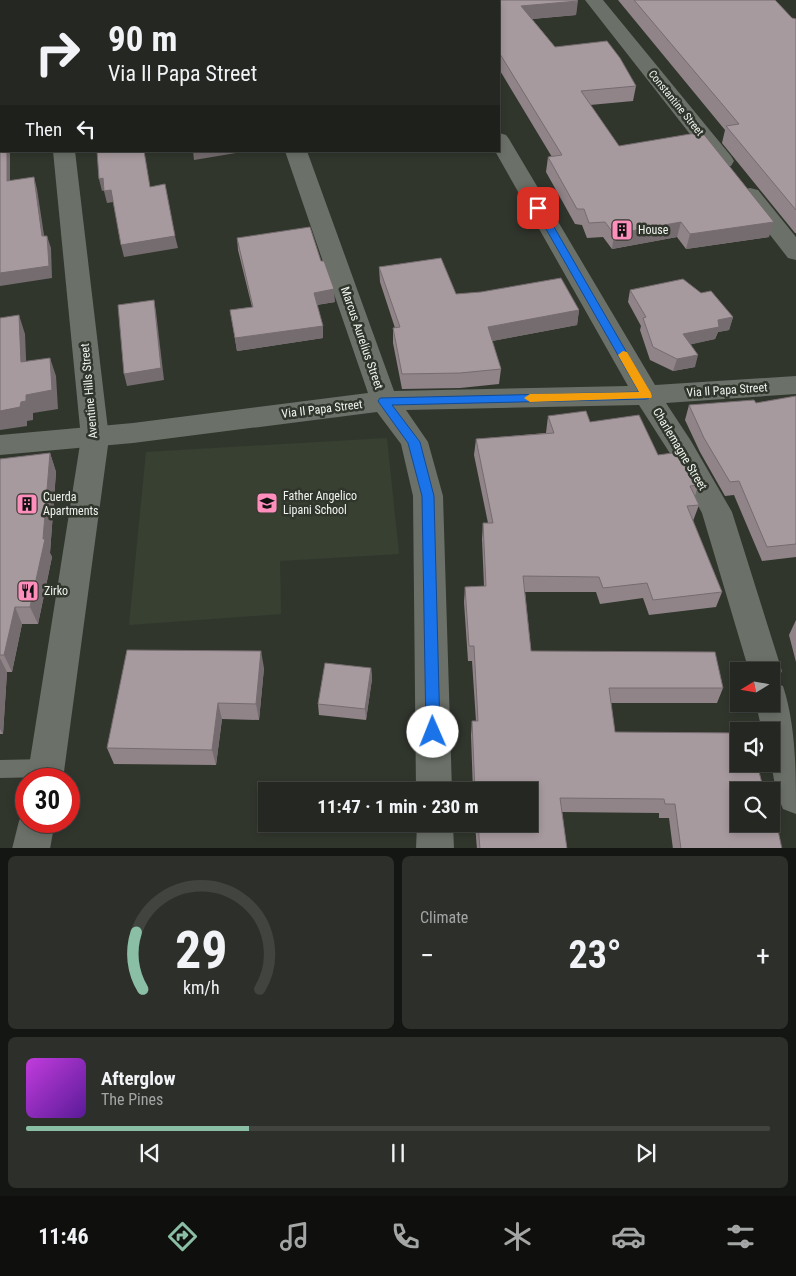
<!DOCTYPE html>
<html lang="en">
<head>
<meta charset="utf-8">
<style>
	:root { --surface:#252822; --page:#2d302a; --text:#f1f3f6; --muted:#a3a6a5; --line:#424440; --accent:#8abfa5 }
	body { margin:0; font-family:"Roboto Condensed",sans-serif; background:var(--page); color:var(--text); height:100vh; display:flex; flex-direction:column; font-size:19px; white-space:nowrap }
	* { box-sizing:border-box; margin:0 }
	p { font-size:16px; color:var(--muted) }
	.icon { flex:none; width:28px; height:28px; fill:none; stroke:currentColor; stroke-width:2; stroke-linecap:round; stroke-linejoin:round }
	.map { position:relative; height:848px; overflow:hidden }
	.sheet { display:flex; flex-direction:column; gap:8px; padding:8px; background:#141613; flex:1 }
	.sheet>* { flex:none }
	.guide { position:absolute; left:0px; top:0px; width:500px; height:152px; box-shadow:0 2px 8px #0003,0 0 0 1px var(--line); background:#252822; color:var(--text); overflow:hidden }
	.needle { width:32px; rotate:259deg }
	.controls { position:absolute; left:730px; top:662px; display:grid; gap:10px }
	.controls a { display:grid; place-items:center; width:50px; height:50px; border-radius:0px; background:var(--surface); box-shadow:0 2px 8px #0003,0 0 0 1px var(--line); font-size:25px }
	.speed { position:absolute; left:15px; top:768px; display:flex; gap:10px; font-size:25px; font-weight:700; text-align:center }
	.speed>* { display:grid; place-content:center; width:65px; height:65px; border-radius:50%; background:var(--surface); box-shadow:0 2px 8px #0003,0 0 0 1px var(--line); line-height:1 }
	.speed .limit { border:8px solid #d22; background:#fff; color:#111 }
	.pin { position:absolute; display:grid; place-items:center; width:42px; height:42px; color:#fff; margin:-21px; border-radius:10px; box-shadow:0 2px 8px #0006 }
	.me { position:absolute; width:55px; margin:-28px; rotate:359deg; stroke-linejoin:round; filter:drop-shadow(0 0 4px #0008) }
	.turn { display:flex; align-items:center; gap:18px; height:105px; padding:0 25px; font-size:22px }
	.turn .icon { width:65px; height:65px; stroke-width:2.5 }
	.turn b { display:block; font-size:35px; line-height:42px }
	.then { display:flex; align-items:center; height:48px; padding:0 25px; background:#0003; gap:10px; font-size:19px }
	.big { font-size:38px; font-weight:700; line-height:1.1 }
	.sheet .card { flex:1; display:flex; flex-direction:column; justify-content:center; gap:8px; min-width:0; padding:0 18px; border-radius:8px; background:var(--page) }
	.sheet .dial { align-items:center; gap:0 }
	.dial svg { height:130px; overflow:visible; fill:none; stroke:var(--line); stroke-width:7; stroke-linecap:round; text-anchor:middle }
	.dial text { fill:var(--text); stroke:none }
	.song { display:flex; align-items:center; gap:15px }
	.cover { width:60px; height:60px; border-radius:8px; background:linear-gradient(135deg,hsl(290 70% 55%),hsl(270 70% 35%)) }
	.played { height:5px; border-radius:2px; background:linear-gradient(90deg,var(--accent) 30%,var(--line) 30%) }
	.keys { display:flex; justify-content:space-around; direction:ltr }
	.heat { display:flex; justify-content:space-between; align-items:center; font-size:28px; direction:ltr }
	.sheet .tiles { flex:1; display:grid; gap:8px; grid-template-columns:1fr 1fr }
	.card:last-child { grid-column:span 2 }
	.trip { position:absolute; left:258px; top:782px; width:280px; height:50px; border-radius:0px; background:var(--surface); box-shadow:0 2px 8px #0003,0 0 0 1px var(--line); font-weight:700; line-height:50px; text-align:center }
	.tabs { display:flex; height:80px; justify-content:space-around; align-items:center; background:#0f100e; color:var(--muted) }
	.tabs .icon { width:35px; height:35px }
	.tabs .selected { color:var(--accent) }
	.tabs b { font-size:22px; color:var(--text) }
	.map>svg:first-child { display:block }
	.built { fill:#384032 }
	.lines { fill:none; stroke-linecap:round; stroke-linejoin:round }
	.service { fill:#6b7168; fill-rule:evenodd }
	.minor { fill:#6b7168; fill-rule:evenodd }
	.tertiary { fill:#6b7168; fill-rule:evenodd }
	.wall { fill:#908489 }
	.shaded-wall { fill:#756c6f }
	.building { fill:#a79a9f; stroke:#756c6f }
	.route { fill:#1a73e8; stroke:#114b97 }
	.slow { fill:#f59e0b }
	.labels { text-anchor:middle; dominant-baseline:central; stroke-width:5; stroke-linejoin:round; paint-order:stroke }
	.far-street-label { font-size:11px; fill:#f0f4ee; stroke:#31362d }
	.poi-label { font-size:12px; fill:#f0f4ee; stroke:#31362d; text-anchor:start }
	.street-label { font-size:12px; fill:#f0f4ee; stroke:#31362d }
</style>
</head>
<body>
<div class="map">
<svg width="796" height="849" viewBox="0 0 796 849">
	<rect width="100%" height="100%" fill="#31362d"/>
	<!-- built -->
	<path class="built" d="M387,438L399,554L280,561L281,614L129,625L146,452Z"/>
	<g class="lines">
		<!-- service -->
		<path class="service" d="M47,759L54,762L57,768L54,774L47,777L0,778V760Z"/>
		<!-- minor -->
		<path class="minor" d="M233,0H251L252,1H234Z
			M409,0H427L428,1H410Z
			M585,0H603L731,156L734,161L731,166L723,167L715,166Z
			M499,133L506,135L509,139L655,385L796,376V394L666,403L691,441L732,512L782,671L777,681L773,683L783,686C796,726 796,771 796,814L783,809C771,780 771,761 771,731H762L756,704H771V671H749L702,513L671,455L639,405L406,410L428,442L443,496L452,791H416L413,496L401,444L377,412L133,443L0,455V435L133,423L368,393L285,151H307L394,391L628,386L495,151H499Z
			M750,188L758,190L796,237V260L788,258L739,195L742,190Z
			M417,824H453L454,849H416Z"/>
		<!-- tertiary -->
		<path class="tertiary" d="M39,0H57V1H39Z
			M53,151H75L109,438L63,779H27L81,438Z
			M26,807V821H55L50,849H12L19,821Z"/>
	</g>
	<!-- wall -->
	<path class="wall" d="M475,0H577L576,15L532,19L555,47L636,86L633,101L590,105L619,146L769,237L686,249L677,237L612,249L603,237L587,238L582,225L575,224L546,172L548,157H552L499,69V1H476Z
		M618,0H775L792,18L796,19V233H795L722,143L725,130Z
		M237,238L321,261L335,302L317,305L323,338L237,351L230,310L252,307L238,250Z
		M379,267L456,294L579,310L577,325L492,341L501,369L499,384L460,388L402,389L393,343V328H395L380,282Z
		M630,290L733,317L729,330L718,332L715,339L691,344L695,367L673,371L650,360L640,330L641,326L628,302Z
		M796,396V557L762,561L734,495L725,496L700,452L685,420L689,405L756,403Z
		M548,416L590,422L658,455L698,485L695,496L699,505L693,521L722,592L716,607L649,615L643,598L600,604L596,592H525L531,651L723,688L717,703H611L615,732L739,791L782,849H673L669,818H659V813L562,812L567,849H477L475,824H529V791H473L471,735L472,721H476L472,661H468L464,602L465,587L484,586L482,539L483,523H488L474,455L476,439L546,433Z
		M50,453L56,472L50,553L52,557L38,624H22L12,672H7L3,734H0V459Z
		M796,620V662L789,635Z
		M264,668L259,720L222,719L216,765L114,764L107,748Z
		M371,668L372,679L366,720L319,715L318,704Z"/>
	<!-- shaded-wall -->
	<path class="shaded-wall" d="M578,1L576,15L520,20L521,6Z
		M0,30H1V42H0Z
		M7,151H10V193L7,181Z
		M193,151H248L194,160Z
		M34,177L37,189L46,248L42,236Z
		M103,178L105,190L102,191L99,179Z
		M111,190L113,202L107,203L104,191Z
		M681,222L677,237L612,249L614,234Z
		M774,222L769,237L686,249L690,234Z
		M47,236L51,248L52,278L0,286V273Z
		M175,236L178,248L124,257L121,245Z
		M334,289L335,302L315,305L314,293Z
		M154,300L156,312L164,380L127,386L124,374Z
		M579,310L577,325L487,342L488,327Z
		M19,315L25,334L27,381L21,362Z
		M733,317L729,330L718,332L715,339L680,347L683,334L718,320Z
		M323,326V338L237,351L235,338Z
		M698,355L695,367L673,371L677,359Z
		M50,358L56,376L58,409L33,413V420L27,421V426L0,430V411L21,402Z
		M50,453L56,472L50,553L52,557L38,624L30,607L43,539Z
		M15,607L22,624L12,672L4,655Z
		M261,651L264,668L259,720L256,704Z
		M0,658L7,672L3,734L0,729Z
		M371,668L372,679L366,720L365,709Z
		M218,703L222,719L216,765L212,750Z"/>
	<!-- building -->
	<path class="building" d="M0,0H22V1H1V30H0Z
		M87,0H110V1H87Z
		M346,0H412V1H333Z
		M487,0H577L578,1L521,6L555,47L607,41L620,58L636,86L581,91L619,146L702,132L774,222L690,234L681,222L614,234L605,222L589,223L584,209H577L548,157L562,155L500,54L499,55V1H473Z
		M634,0H775L792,18L796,19V210L726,126L739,124Z
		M0,104H1V151H7V181L34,177L42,236H47L49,266L0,273Z
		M97,151H144L150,187L165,184L175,236L121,245L111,190L104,191L103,178L99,179Z
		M310,227L321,261H324L334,289L314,293L323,326L235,338L230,310L253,307L237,238Z
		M441,258L456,294L481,292L561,278L579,310L488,327L501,369L460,373L402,374L393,328L400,327L379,267Z
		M683,279L701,293L711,291L733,317L718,320L719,327L683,334L698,355L677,359L653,347L643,318L646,317L630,290Z
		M154,300L161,368L124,374L118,305Z
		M19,315L21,362L50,358L52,390L26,395V401L21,402L20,407L0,411V318Z
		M796,396V544L767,547L739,481L730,482L704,438L689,405L754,400L756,403Z
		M586,411L590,422L639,415L658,455L680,452L698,485L690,486L699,505L687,506L722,592L653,600L647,583L603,588L599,577L523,576L531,651L715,652L723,688H609L615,732L739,733V764H757L764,791H739V824H771V821H776L782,849H681L675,804H665L664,799L560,798L567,849H480L478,824H529V791H475L472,721H478L474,646H469L465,587L486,586L483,523H493L476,439L554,433L548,416Z
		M50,453L43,539H45L30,607H15L4,655H0V459Z
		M127,650L261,651L256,704L218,703L212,750L107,748Z
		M325,663L371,668L365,709L318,704Z"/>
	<!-- route -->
	<path class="route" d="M538,205L543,208L652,396L647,399L392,405L420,442L434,496L440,732L438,737L433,739L428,737L426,732L422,496L408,443L380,404L378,401L380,398L639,392L534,208Z"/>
	<!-- slow -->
	<path class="slow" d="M623,351L627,352L651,393L652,396L651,398L530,402L524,398L530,394L639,392L618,355Z"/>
	<!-- icons -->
	<defs>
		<g id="building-square" transform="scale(1.125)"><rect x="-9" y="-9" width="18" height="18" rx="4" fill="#fe8ebc" stroke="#31362d"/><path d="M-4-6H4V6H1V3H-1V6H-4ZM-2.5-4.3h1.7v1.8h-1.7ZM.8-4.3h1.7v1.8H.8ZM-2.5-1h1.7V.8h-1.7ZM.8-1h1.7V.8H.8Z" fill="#111"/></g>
		<g id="school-square" transform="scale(1.125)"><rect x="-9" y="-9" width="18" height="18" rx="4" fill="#fe8ebc" stroke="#31362d"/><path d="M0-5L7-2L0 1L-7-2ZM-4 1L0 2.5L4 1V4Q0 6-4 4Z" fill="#111"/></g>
		<g id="restaurant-square" transform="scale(1.125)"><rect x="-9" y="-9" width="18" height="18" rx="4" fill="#fe8ebc" stroke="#31362d"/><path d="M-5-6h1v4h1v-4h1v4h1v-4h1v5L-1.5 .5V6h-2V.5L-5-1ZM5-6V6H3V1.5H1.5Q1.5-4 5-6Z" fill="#111"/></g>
	</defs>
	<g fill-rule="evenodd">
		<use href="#building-square" x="622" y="230"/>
		<use href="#school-square" x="267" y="503"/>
		<use href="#building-square" x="27" y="504"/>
		<use href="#restaurant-square" x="28" y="591"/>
	</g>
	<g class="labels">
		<!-- far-street labels -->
		<g class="far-street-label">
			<text transform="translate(676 103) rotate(51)">Constantine Street</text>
		</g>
		<!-- poi labels -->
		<g class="poi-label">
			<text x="638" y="230">House</text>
			<text x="283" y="496">Father Angelico<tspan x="283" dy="14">Lipani School</tspan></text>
			<text x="43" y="497">Cuerda<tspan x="43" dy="14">Apartments</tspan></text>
			<text x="44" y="591">Zirko</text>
		</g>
		<!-- street labels -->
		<g class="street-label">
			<text transform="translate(362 338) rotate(71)">Marcus Aurelius Street</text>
			<text transform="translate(727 390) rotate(-4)">Via Il Papa Street</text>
			<text transform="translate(89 391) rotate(-95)">Aventine Hills Street</text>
			<text transform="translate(322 409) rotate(-7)">Via Il Papa Street</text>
			<text transform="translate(680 449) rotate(59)">Charlemagne Street</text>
		</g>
	</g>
</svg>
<div class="controls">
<a><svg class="needle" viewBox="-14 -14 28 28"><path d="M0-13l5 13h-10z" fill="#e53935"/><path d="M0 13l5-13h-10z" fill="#a3a6a5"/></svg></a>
<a><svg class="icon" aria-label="sound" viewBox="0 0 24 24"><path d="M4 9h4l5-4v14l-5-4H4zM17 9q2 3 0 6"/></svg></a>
<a><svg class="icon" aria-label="search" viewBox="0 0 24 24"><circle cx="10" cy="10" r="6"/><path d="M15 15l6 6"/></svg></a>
</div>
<div class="speed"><div class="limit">30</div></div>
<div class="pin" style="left:538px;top:208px;background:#d93025"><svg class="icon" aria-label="arrive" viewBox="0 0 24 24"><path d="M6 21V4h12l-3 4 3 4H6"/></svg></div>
<svg class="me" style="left:433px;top:732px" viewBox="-20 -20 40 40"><circle r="19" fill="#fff"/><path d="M0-13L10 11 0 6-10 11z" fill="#1a73e8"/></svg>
<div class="trip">11:47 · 1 min · 230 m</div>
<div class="guide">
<div class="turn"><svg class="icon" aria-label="right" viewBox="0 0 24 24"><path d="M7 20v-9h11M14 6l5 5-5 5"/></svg><div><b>90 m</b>Via Il Papa Street</div></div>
<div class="then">Then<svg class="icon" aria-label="left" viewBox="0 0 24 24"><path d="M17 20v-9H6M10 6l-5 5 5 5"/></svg></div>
</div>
</div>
<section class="sheet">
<div class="tiles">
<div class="card dial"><svg viewBox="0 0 100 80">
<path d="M14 69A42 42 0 1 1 86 69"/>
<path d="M14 69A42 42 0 0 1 10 34" stroke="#8abfa5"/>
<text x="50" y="56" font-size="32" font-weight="700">29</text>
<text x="50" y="72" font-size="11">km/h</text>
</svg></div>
<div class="card"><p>Climate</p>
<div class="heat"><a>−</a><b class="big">23°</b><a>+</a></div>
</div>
<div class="card">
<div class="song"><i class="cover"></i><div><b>Afterglow</b><p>The Pines</p></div></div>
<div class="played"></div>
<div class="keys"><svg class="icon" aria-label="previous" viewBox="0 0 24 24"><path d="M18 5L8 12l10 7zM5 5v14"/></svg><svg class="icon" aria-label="pause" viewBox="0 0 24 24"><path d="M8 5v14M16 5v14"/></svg><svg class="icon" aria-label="next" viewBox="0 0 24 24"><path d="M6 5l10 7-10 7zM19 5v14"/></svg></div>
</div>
</div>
</section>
<nav class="tabs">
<b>11:46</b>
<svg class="icon selected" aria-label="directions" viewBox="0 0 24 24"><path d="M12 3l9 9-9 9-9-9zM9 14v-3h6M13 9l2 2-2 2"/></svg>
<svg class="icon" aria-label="music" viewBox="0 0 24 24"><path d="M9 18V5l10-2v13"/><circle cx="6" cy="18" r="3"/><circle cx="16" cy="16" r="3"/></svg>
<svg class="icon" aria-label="phone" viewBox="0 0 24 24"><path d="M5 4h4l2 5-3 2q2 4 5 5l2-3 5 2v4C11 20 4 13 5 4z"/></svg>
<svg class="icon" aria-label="climate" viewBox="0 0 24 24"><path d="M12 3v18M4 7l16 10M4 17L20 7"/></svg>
<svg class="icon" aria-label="car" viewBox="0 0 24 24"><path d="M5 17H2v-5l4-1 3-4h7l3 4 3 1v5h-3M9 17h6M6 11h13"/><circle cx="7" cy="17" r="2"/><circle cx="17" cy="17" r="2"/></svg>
<svg class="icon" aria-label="filters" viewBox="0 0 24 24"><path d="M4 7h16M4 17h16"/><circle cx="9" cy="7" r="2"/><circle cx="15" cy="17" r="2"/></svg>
</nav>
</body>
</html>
